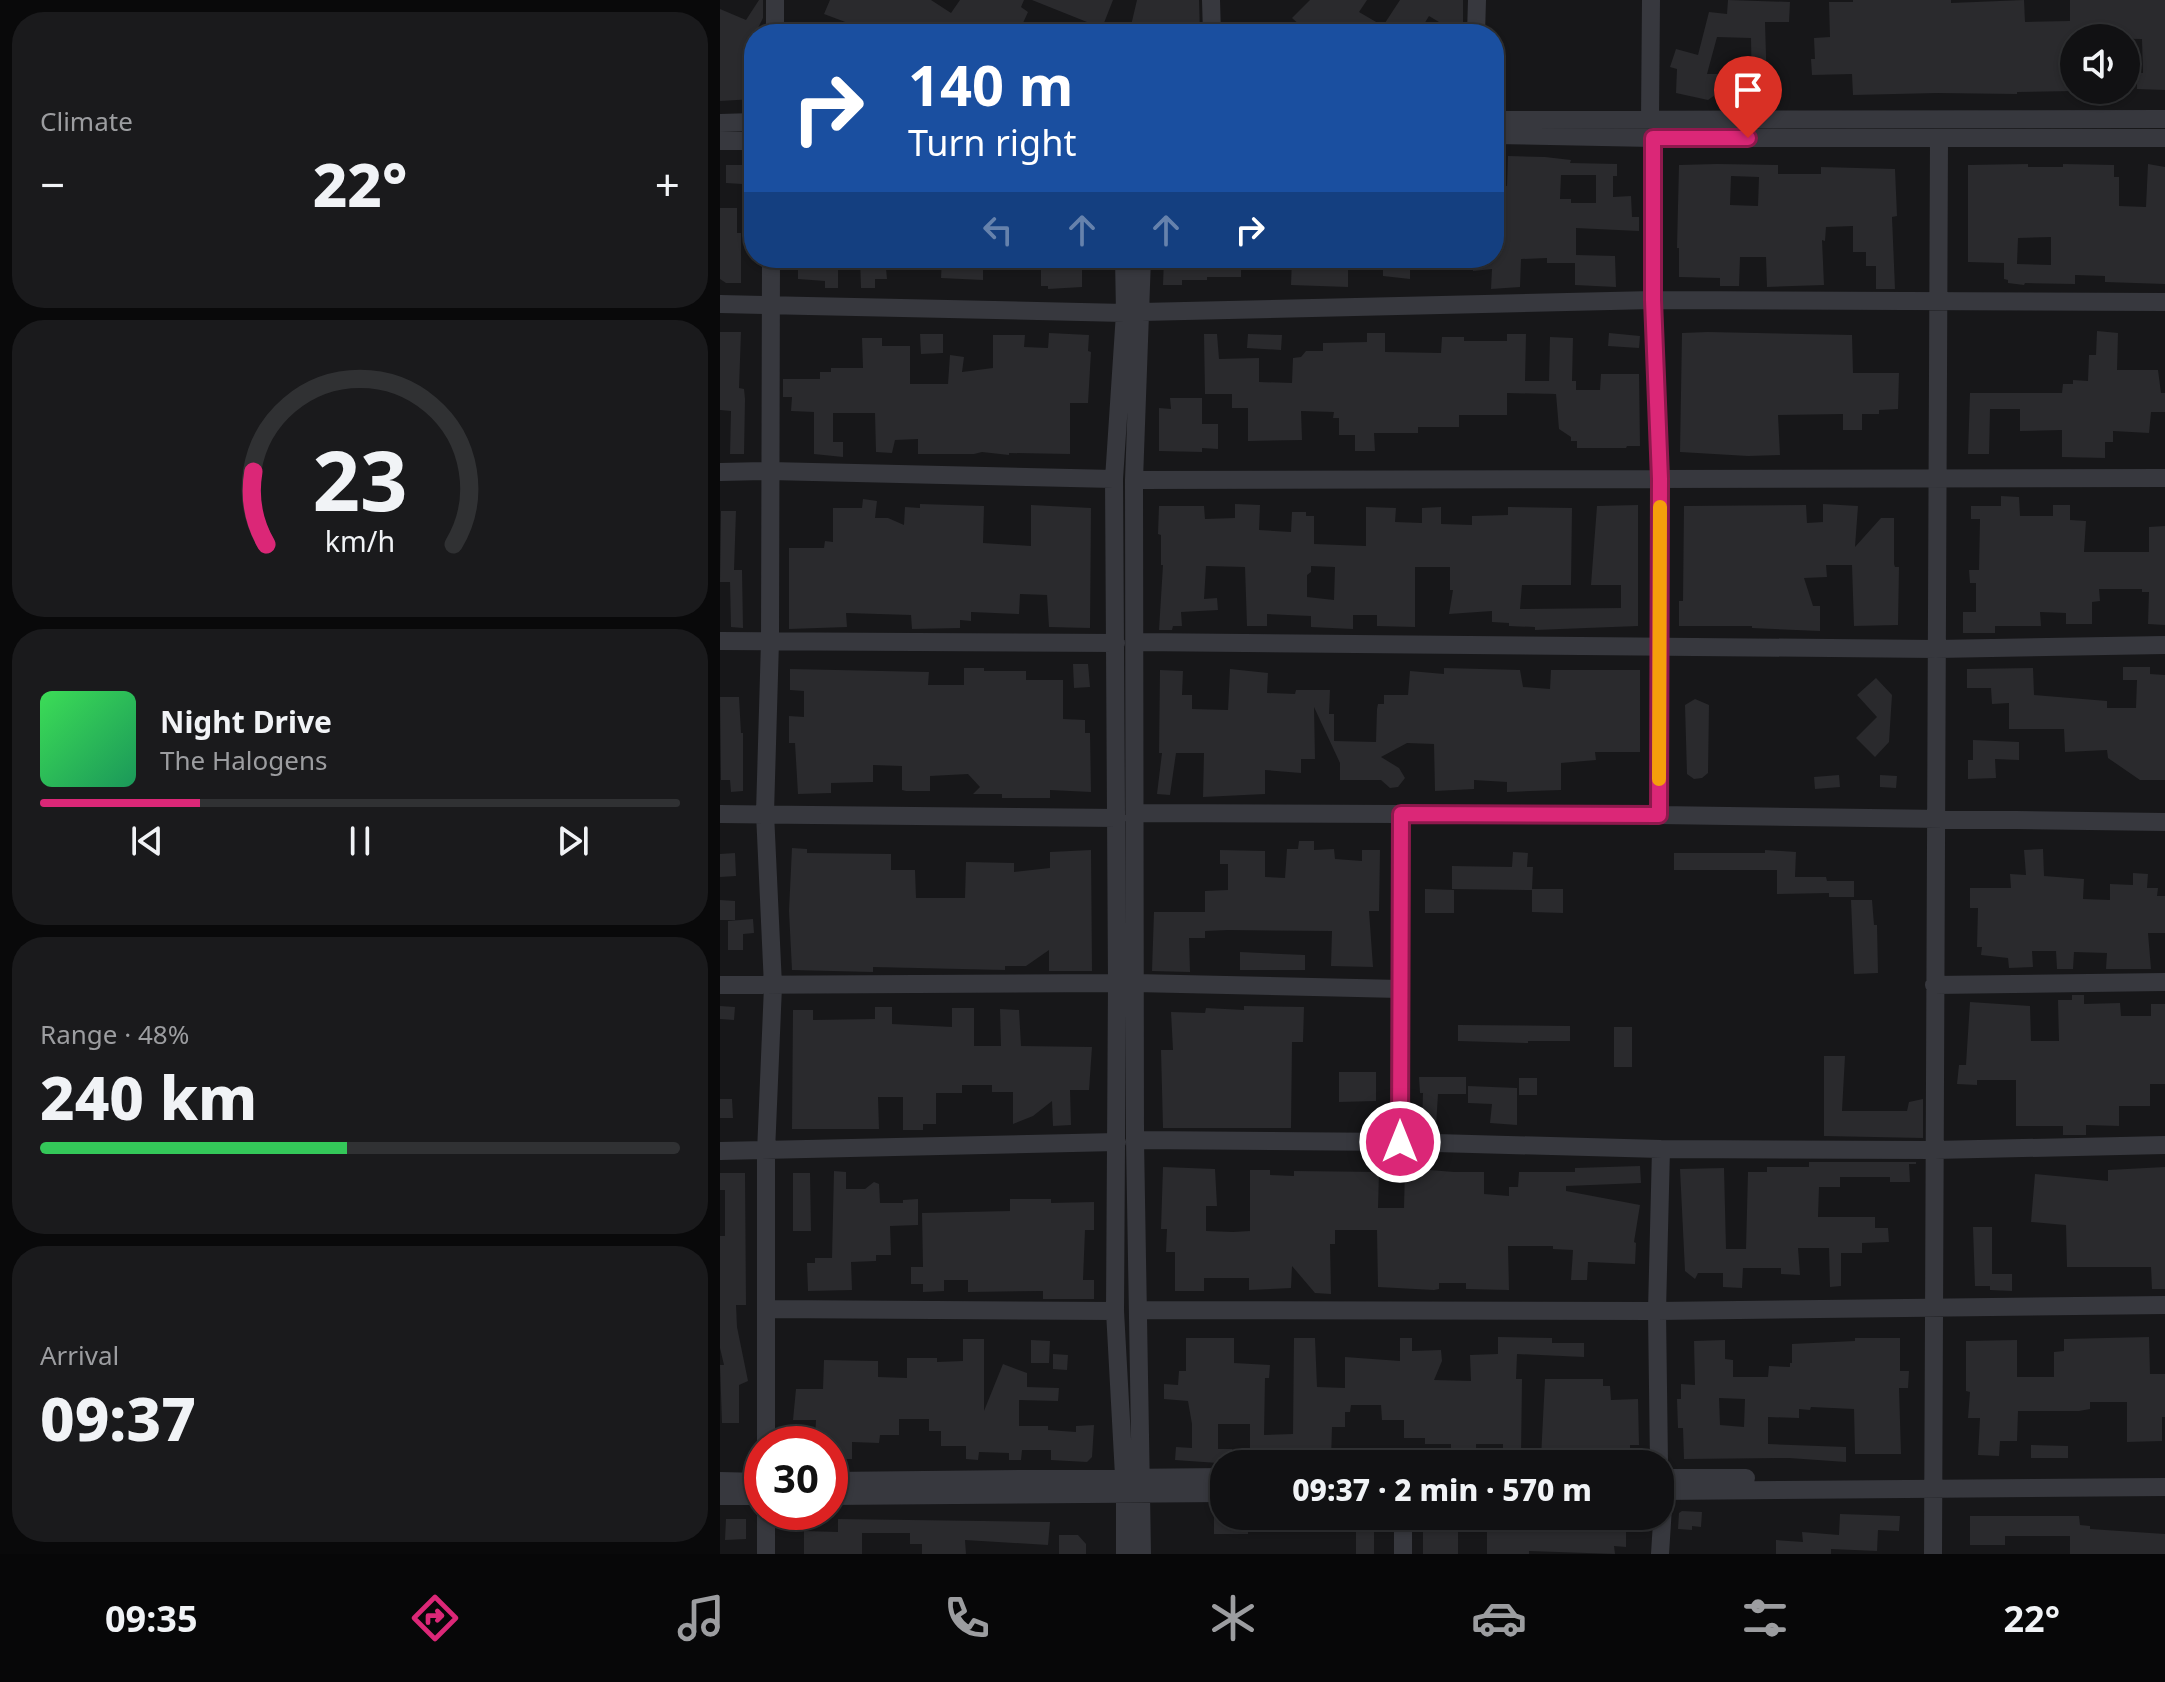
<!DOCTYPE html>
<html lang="en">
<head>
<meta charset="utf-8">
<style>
	:root { --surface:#111113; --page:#1a1a1c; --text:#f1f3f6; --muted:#9c9da0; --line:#303133; --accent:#db2777 }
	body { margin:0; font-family:"Noto Sans",sans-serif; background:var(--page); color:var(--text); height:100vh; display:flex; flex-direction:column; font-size:30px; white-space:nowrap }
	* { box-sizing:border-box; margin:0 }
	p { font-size:26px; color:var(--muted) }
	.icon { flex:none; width:44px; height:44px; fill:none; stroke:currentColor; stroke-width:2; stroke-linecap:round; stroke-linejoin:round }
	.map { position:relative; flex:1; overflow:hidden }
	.panel { display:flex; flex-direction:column; gap:12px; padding:12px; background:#09090a; width:720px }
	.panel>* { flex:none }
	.guide { position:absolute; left:24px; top:24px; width:760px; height:244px; border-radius:32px; box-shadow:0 2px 6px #0004,0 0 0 2px var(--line); background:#1a4fa0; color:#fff; overflow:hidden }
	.tools { position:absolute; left:1340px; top:24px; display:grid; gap:16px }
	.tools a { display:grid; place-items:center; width:80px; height:80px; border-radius:50%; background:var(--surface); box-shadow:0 2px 6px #0004,0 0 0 2px var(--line); font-size:40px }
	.speed { position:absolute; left:24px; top:1426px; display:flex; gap:16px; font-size:40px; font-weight:700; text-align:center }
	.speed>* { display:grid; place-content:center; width:104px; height:104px; border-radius:50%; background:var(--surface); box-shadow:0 2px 6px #0004,0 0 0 2px var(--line); line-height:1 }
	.speed .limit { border:12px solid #d22; background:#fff; color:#111 }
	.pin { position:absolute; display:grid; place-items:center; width:68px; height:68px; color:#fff; margin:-82px -34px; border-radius:50% 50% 50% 0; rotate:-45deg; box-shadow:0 0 8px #0007 }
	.pin .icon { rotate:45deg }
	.me { position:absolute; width:88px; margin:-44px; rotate:0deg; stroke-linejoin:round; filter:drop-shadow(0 0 6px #0008) }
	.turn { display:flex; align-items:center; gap:28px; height:168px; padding:0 32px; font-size:36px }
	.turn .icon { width:104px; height:104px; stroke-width:2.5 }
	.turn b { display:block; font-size:56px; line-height:68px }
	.lanes { display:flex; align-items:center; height:76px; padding:0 32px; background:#0003; justify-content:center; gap:40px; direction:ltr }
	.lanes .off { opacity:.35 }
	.big { font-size:60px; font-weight:800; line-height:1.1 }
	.panel .card { flex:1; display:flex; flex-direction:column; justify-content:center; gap:12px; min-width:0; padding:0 28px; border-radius:32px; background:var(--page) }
	.panel .dial { align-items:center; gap:0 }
	.dial svg { height:208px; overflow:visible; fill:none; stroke:var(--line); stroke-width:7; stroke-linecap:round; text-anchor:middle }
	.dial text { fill:var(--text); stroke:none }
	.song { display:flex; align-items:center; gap:24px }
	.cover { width:96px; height:96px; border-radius:12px; background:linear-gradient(135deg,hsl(130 70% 55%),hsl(150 70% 35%)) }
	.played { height:8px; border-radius:4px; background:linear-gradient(90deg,var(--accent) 25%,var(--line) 25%) }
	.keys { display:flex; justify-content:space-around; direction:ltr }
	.heat { display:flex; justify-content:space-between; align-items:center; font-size:44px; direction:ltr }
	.charge { height:12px; border-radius:6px; background:linear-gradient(90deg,#34c759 48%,var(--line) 0) }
	.trip { position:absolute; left:490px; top:1450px; width:464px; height:80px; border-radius:32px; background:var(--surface); box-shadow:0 2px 6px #0004,0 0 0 2px var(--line); font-weight:800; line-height:80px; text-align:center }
	.tab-bar { display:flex; height:128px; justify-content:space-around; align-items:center; background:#070708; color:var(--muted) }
	.tab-bar .icon { width:56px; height:56px }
	.tab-bar .active { color:var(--accent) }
	.tab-bar b { font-size:36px; color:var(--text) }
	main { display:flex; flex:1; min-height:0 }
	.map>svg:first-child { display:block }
	.building { fill:#2a2a2d; fill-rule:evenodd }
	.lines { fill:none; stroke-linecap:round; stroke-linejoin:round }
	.minor { stroke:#37383e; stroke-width:18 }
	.route-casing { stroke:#8e194d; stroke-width:20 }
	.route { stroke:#db2777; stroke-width:14 }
	.slow { stroke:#f59e0b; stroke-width:14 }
</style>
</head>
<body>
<main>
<section class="panel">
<div class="card"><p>Climate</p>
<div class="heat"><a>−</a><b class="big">22°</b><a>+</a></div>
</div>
<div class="card dial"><svg viewBox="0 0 100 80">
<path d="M14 69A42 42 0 1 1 86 69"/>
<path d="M14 69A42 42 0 0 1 9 41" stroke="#db2777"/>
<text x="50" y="56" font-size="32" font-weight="700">23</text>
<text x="50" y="72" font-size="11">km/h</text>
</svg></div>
<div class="card">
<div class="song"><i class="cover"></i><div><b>Night Drive</b><p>The Halogens</p></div></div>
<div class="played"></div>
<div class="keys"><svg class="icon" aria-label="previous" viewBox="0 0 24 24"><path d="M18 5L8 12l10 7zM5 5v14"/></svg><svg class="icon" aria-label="pause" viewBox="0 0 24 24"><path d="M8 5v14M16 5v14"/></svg><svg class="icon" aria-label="next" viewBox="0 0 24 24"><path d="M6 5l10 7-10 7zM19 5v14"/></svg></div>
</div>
<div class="card"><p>Range · 48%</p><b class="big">240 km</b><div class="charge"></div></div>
<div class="card"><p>Arrival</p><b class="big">09:37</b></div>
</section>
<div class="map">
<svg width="1445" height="1554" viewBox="0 0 1445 1554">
	<rect width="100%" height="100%" fill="#171719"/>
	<!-- building -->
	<path class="building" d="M39,0H43V18L28,48L34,50V99L0,101V9L26,20Z
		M110,0H211L231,13L240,0H304L301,7L308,12L298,34H123L128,23L104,14Z
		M312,0H393L382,28Z
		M417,0H479L480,34H409Z
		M590,0H647L639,12L663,26L680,0H743V31H729V28L709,16L698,34H590L572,18Z
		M1008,0L1070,2L1069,22H1045L1047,90L1032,92L1031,38L997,37L987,74H1004L1005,88L988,100L956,93L957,69L950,67L956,49L978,55L989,12L1007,14Z
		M1133,0H1231V3L1304,0L1305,22L1350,21V0H1445V90L1417,89V72L1423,73L1422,39L1354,38V41H1348L1349,74H1354V91L1297,92V94L1217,93L1133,95L1132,74L1092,75L1091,59H1095L1094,38L1110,37L1109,2H1133Z
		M788,156L825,157L851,160L850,163L897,164V176H893V197L911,196L912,217H919V231L856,228V255L895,256L896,287L855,285V263H827V258L801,259L800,287L771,289L772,269L753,271L752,258H774V186H787ZM841,175H876V203H851V199H840Z
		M997,164L1058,165V174H1101V167L1175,169L1177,216L1172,217L1175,289H1156V266H1146V252H1133V226L1106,227L1105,241L1102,240L1104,285L1047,287L1046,257H1020L1019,286H1000V278L959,277V248H957L959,165ZM1011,176L1039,177L1038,206L1010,205Z
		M1308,164V167H1343V164L1394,165V177H1399V206L1426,207L1428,164L1445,167V284L1385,282V276L1355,275V284L1305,283L1304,285L1288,283V280L1284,279V263L1248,262V165ZM1331,237V265L1297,264L1298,238Z
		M6,165H22V184L6,183Z
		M0,208H17V233H21V283H6L0,279Z
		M78,258H118V288H105V281L78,279Z
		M140,258H165L167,279H155V288H141Z
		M222,258H257V265H263V280L221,278Z
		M321,258L362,259V287L328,289V286H321Z
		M444,258H521V277H487V280H462V285H443Z
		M572,258H628V287L571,285Z
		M663,258H690V279L663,276Z
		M1377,331L1398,333L1397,370H1438L1441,393H1445V412H1431L1429,433L1393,431V442H1385V458L1342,457V430L1300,431V409H1270L1269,454H1248L1250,393H1342L1343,384H1353V380L1368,381L1369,355H1376Z
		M0,332H21L19,388L24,389L25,399L24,454H10L11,411L0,410Z
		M988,332L1132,335L1133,373H1179L1178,409L1159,410V414H1142V430H1123V414L1058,415L1060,455L1028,456L960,452L962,333Z
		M329,333L369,335L368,351L371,352L368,403H350V454L289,453V455L262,452L254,454H198V439L175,440L172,453L156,452L155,413H113V442H123V457L94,454V412L71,411L72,397H63V379H100V372H111V368H143L142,338H162V346H190V384H228L230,355L244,357L242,372L273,368V335H305L304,347L328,348Z
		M647,333H665V352L721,353L722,337H744V341H787V334H806L805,381H829L830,337L853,338L852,381H856V390H880L881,374H919L920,446H907L906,448H857V441H851V437L839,429L836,394L787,393V415H739V427H698V433H654L655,451H635V435H619V418H613L614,412L581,411L582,440L528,441V408H512V394H485L484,334H497L499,359L539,358V382L572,383L573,358L581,357L586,351H603V343L647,342Z
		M889,333L920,336L919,348L888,346Z
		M200,334H223V353L201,354Z
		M528,334L562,335L561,350L527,348Z
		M450,398H482V424H498V449L482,448V452L439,451V408L451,409Z
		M1281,496L1299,497L1300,516H1333V505H1350V520L1366,521L1364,552H1429V527L1445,526V625L1428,624L1429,592H1422V589H1379L1380,601L1372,602V624H1346V613L1320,612L1321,626H1275V633H1243V612H1256V583H1250L1249,570H1259L1260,519H1251V506H1281Z
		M143,499L157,501L155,518H168L184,525L185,507L200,508V504L264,506L263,543L311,546V505L371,508L370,628L329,627L327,595L300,594L299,614L251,612V621L240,620V628L192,629L191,615L126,613L127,627L69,629V548H104L105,541L113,542V508H142Z
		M515,504L540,505L539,530L571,532L572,512H586V516H594V544L646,546V507L676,508L675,522L702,523V508L721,507V524L752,525V516L788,515V507L852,508L851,585H802L800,609L901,608V585H871L877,506L918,505V626L815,630V627L789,626V623L772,622V611L729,614L733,590H730V567H695V627L657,626V615H633V629L591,627V616L547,614V626H527L525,567L486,566L484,599L497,598L498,610L461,612L462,626H453L452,630H439L443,565H441V535L438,534L439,506H484L485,519L515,518ZM591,566L615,567L614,600L587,597V575L591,572Z
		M1103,504L1138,506L1135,547L1161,518H1174V564L1175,567H1179L1178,625L1134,626L1132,565H1106L1107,577L1084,578L1093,606H1100V631L1032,628V626H959V601H963L964,506L1086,505L1087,523L1103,522Z
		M1,511H16L14,570H22L23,628L11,627L10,582H0Z
		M353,664H368L370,687L354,688Z
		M1403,667H1430V674L1445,675V780H1420L1388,758L1387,750L1345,752L1344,729H1289V703L1272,704L1271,688H1247V669L1313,668L1314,695L1387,701V708H1416L1417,680H1403Z
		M244,668H264V671H306V680H343V719L365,720V733H370L371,792L330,790V798H282V794H253L260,787L248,774L210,776V791H186L182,790V766L153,765V782L111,783V793L78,794L75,743H69V716L84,717V691L70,690V669L209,672L208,685H244Z
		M724,668L800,670L803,687L830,689L831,670H920V752H875L876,760L841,763V790L787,792V782L754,780V789L715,791L714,744L687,743L661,757L679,768L685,778L678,787L670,788L661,780H620V763L594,707L595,759H581V773L545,770V794L483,797L484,753H456L450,795L437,794L442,753H439L440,670L463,671L462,695H472V709L508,710L510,669L548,673L547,693L575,694L576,690H610L609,714H614V741L656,742L657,709L658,704H664V695H688L690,671L724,674Z
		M1156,678L1172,695L1169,742L1155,757L1136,738L1157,717L1137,695Z
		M0,697H19L21,733H23V791L11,792L10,780H1Z
		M975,699L989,705L988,773L982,778L974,779L967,774L965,705Z
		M1253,740L1299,742V760L1275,759L1276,778L1248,779V760H1253Z
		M1119,775L1120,787L1095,789L1094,777Z
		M1160,775L1177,776L1176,788L1160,787Z
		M579,841H594V850L614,849L615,859L642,861V850H660L659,911H649L653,967L611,966L612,931L508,930L485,931V938H469L470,972L432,971L434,912H485V891L508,890V864H500V850L545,851V877L565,878L567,849H578Z
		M72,848L87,849V853L171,854V870H195L196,898H245L246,862L294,863V872L330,868V852L371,850L372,971H329V950L306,966H285V970L153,967V972L72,970L69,911Z
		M1323,849L1324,876L1364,879L1363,899L1390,900V884L1413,885V873L1428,874L1427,888H1438L1437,896H1445V933H1428L1431,969H1386L1387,953L1354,952L1353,969H1337L1336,951H1312L1313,967L1289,968L1288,958L1261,955L1262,947H1257L1258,908H1250V888H1291L1290,874L1306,875L1304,850Z
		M1045,850L1076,852L1075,877H1106L1107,881H1134V897H1109V893L1057,894V870H954V853H1045Z
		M793,852L808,853L807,867H813L812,890L732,889V866L792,867Z
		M15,853L16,876L0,877V854Z
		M705,889L734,890V913H705Z
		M812,889H843V913L812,912Z
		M0,900L15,901V920H0Z
		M1131,900H1152L1154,925H1157L1158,973L1134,974Z
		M33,919L34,933L23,934V950H8V921Z
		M520,952L585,955V970H520Z
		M1352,995H1364V1004L1400,1003L1401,1016H1431V1004H1445V1084H1430V1106H1399V1126L1366,1125V1135H1343V1126H1296V1080H1257V1085L1237,1084L1239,1065H1246L1250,1002L1310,1006L1311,1041H1339L1338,1000H1352Z
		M0,1006L15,1007L14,1020L0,1019Z
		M524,1006L584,1007L583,1042H572L571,1128H443L441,1050H453L451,1012L485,1013L486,1008L524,1010Z
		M155,1007H172V1024L232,1027V1008H254V1046H281L280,1009L299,1010L301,1046L372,1047L369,1090H350L351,1125L333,1126L332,1101L313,1116L293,1124V1092H272V1085H242V1093H216V1124H203V1130H183V1097H158L159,1129H72L73,1010H93V1020L155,1019Z
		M738,1025L850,1026V1041H808V1043L738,1041Z
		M894,1027H912V1067H894Z
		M1104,1056H1125L1122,1111H1187L1189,1102L1203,1099V1138L1104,1136Z
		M619,1072H656V1101L619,1102Z
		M699,1077H746V1094H718L716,1126L702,1125L703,1093H700Z
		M799,1078H817V1095H799Z
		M748,1086L797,1088V1125L770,1123L772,1104L748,1103Z
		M0,1099H12L13,1118H0Z
		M1089,1162H1196V1164H1189L1190,1182H1170V1177H1120V1187H1099L1098,1217H1155V1228H1168L1169,1242L1142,1243V1253H1121V1286L1110,1287L1109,1248H1078L1080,1275L1061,1274V1268H1023L1022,1288L1003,1287V1273H978L975,1279L965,1271L960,1169L1004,1168L1006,1249H1026L1028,1172H1047V1167H1089Z
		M920,1166L921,1183L846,1186V1191L920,1205L914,1242L916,1243L915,1264L868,1262L867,1280H851L853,1250L833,1249V1246H788L789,1290L746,1289V1283H719V1289L714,1290L658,1287L657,1230H615V1244H610L611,1294L595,1293L572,1266L571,1288L529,1290V1278H484V1291H455V1252H446L447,1229H441L443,1167L495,1169L497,1206H486V1231L513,1232L530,1231V1170H550V1175L574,1176V1171L659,1172L658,1208H684L685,1168L734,1172H764V1194L789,1196V1187H798L799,1172H855V1168Z
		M1445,1167V1289H1432L1431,1267H1347L1346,1225L1311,1222L1315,1174L1388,1181V1170Z
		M114,1171L126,1172V1189H145L154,1182L159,1184L160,1203H183V1200L198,1199V1225L170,1226L171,1255H156V1261L131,1262L132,1290L88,1291L87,1263H95V1258H112Z
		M0,1173H25L26,1305H16L17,1327L28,1381L19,1385V1423H2L0,1365H4L0,1348V1236H5V1190H0Z
		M73,1173H90L91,1231H73Z
		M290,1199H331V1203L374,1202V1230H365L363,1280H374V1299H323V1291L248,1292V1280H224V1291L203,1292V1284H191V1267H203L202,1213L290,1211Z
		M1253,1227H1272V1274H1292V1291L1270,1290V1286H1255Z
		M778,1337L832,1338V1343H864V1357L797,1354L796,1379H802L801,1456H783V1444H756V1456L731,1455V1444H705V1438H684V1420H662L661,1405H631L630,1412H625V1427H612L611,1460L558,1457V1461L530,1460V1424H498V1449H512V1464L455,1460L456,1447L472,1448V1424L468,1401L444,1399V1384L458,1385L459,1371H466V1338H514V1363L550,1365L549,1378H545L544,1435L573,1434L574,1338H595L597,1387L625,1388V1357L680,1361V1338H692V1351L721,1350L722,1361L714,1380L751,1381L750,1355L778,1354Z
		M1429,1337L1430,1374H1445V1417H1442V1441L1407,1442V1402H1370V1409L1359,1411H1298L1297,1441H1280L1279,1456L1258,1455L1260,1418H1248L1250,1392L1246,1391V1341L1297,1340V1377H1334V1352L1344,1351V1339Z
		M1135,1338H1180V1371H1189L1188,1388H1179L1181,1454H1135L1134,1409L1091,1407L1090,1410L1079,1409V1418L1048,1417V1444L1126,1447V1462L1069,1458L964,1459L963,1428H958L957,1399H961V1384L975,1385L974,1341L1005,1340V1359L1013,1360V1377H1048L1049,1366L1070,1367V1363H1072V1344L1135,1341ZM999,1398L1025,1399L1024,1427L1000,1425Z
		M243,1339H264V1411L283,1364L307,1373V1387L339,1388L338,1401L299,1400V1426H328V1430L356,1432V1426L374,1425L372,1457L367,1462L331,1460V1450H302L301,1460H289V1453L259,1452L258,1460L246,1459V1446H221V1431H209V1419H179V1435H160L159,1443L132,1442V1459H110V1444H98V1439H95L96,1420H73L76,1389H103L104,1360L158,1361V1377L187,1378V1358H217V1362L243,1361Z
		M311,1340L330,1341L329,1363H311Z
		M333,1354L348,1355L347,1370L333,1369Z
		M825,1379H883V1386H890L891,1400L918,1399L919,1445H910V1456L876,1455V1451L849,1449V1459L821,1458Z
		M1311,1445L1348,1446V1458H1311Z
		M962,1511L982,1512L981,1527L972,1526V1530L958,1529L959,1513Z
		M1120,1514L1180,1516L1179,1531L1158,1530L1157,1551L1111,1549V1554H1056V1540L1083,1542L1082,1532L1119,1535Z
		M576,1516L612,1518V1532L563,1528Z
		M789,1516L918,1517V1531H906V1547L894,1546L895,1554L809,1551V1554H767V1523H789Z
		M1250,1516H1359L1360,1525L1370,1526V1529L1445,1534V1554H1350V1536H1285V1545H1250Z
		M494,1517H528V1534H494Z
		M6,1519H26V1539L5,1540Z
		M118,1519L330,1522L328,1545L245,1540L246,1554H202V1544H190V1533H142V1554H84V1531L118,1532Z
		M703,1519H738V1554H703Z
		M636,1522H654V1554H636Z
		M339,1535H358L366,1544V1554H339Z"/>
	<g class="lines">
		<!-- minor -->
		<path class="minor" d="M491,0L492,34
			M55,34V0
			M756,34L757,0
			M774,120L1445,119
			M930,120L931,0
			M0,123L34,122
			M774,135L933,138H1445
			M933,138V300L940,479L939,815
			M0,141H34
			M404,258L405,313L394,479L397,983L395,1311L405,1494V1554
			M422,258L414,480L415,1140L422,1554
			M0,304L405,313
			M421,312L933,300L1445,302
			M0,472L50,471L394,479
			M414,480L1445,478
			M0,641L396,643
			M416,642L1216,649L1445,645
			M416,813L939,815L1445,822
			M0,814L397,818
			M415,983L680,989
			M0,985L397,983
			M1214,985L1445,982
			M415,1140L680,1142L941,1149L1214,1150L1445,1145
			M680,1142L681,814
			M0,1151L397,1142
			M47,1309L395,1311
			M418,1310L937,1311L1445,1305
			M46,1444V1152L53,986L45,813L50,641L51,258
			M939,1464L937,1311L941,1149
			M940,1478H1026
			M0,1481L42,1482
			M110,1481L504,1477
			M940,1491L1445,1487
			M0,1496H42
			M110,1496L504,1493
			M46,1512V1554
			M683,1516V1554
			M940,1554L944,1491
			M1213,1554L1219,139"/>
	</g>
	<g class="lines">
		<!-- route casing -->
		<g class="route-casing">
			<path id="route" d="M680,1142L681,814L939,815L940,479L933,300V138H1028"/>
		</g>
		<!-- route -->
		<use href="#route" class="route"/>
		<!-- slow -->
		<path class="slow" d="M939,779L940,507"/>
	</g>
</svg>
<div class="tools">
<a><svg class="icon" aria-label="sound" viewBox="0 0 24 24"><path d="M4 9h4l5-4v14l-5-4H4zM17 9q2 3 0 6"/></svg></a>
</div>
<div class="speed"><div class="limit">30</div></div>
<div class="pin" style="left:1028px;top:138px;background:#d93025"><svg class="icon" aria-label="arrive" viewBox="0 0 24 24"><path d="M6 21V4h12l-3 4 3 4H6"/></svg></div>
<svg class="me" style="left:680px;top:1142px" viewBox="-20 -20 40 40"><circle r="17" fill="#db2777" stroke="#fff" stroke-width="3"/><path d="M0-11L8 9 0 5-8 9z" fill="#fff"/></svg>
<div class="trip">09:37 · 2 min · 570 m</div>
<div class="guide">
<div class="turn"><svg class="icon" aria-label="right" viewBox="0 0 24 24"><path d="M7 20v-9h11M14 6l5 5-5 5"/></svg><div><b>140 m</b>Turn right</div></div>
<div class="lanes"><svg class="icon off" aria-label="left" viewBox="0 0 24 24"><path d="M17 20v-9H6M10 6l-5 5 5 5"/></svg><svg class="icon off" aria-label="ahead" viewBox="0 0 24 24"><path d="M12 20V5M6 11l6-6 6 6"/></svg><svg class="icon off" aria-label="ahead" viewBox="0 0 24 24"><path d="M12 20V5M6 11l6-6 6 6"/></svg><svg class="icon" aria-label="right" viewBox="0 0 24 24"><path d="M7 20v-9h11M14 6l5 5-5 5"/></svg></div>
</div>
</div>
</main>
<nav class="tab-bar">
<b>09:35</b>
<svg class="icon active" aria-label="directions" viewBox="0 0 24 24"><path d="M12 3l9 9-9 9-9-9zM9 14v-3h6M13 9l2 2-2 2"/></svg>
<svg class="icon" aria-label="music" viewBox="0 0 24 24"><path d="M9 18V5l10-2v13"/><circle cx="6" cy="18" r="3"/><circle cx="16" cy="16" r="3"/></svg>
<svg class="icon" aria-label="phone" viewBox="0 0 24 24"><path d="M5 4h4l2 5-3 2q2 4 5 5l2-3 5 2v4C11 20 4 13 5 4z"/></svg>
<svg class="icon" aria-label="climate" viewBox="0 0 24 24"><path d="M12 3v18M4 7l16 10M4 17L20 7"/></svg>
<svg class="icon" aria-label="car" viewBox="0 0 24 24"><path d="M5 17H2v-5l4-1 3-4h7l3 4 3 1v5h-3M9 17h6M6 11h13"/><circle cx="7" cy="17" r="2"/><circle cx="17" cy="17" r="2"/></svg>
<svg class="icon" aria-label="filters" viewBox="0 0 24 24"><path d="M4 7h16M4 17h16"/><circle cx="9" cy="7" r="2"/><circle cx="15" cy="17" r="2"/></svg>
<b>22°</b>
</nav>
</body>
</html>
